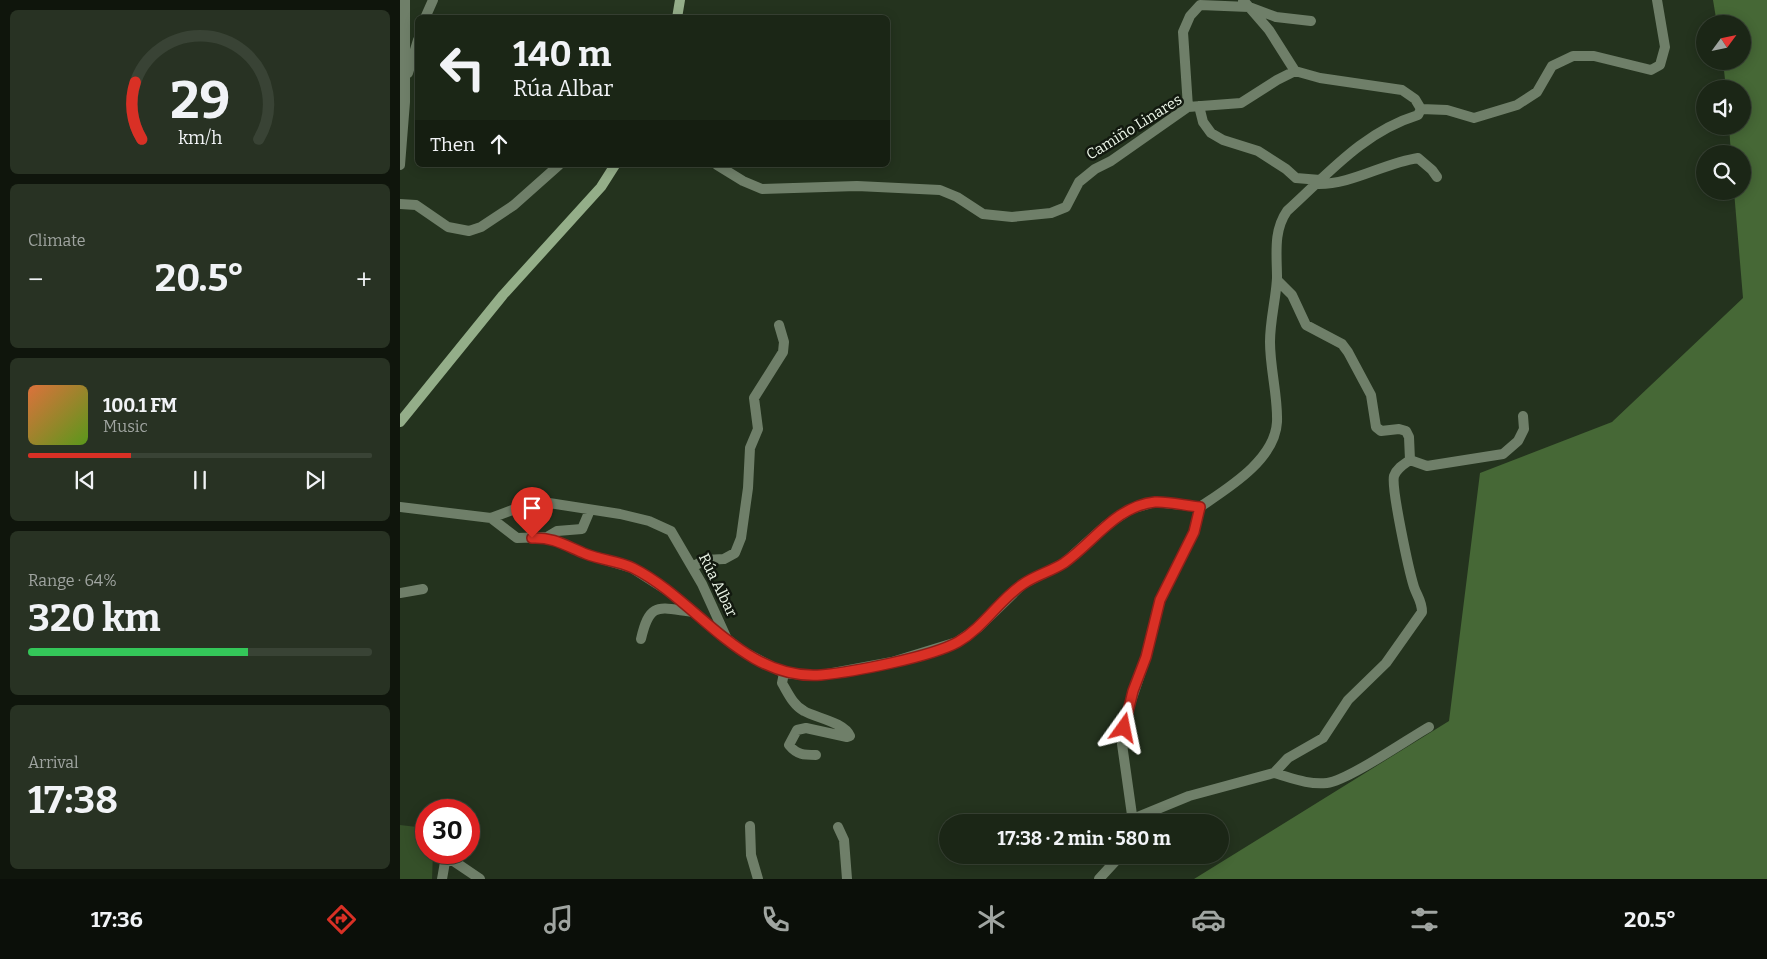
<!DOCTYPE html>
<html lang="en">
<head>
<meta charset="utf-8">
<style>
	:root { --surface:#1b2616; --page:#283223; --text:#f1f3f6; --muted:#a0a5a1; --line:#394335; --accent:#d93025 }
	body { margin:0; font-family:Bitter,serif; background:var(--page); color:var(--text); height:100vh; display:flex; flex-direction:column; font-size:19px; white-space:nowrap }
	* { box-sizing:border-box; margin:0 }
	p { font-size:16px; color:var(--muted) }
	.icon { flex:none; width:28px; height:28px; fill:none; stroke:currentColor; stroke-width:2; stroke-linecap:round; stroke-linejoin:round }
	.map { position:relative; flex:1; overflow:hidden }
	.panel { display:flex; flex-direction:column; gap:10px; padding:10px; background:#0f150c; width:400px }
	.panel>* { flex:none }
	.guide { position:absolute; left:15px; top:15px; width:475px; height:152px; border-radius:8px; box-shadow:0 2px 12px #0003,0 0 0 1px var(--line); background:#1b2616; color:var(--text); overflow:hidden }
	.needle { width:32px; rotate:57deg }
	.controls { position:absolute; left:1296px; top:15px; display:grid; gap:10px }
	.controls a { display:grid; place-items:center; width:55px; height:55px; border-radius:50%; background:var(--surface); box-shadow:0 2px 12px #0003,0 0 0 1px var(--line); font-size:25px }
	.speed { position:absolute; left:15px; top:799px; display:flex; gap:10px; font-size:25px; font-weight:700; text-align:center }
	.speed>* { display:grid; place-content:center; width:65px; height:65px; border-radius:50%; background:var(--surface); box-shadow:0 2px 12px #0003,0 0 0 1px var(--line); line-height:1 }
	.speed .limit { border:8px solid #d22; background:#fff; color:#111 }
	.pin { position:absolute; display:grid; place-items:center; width:42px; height:42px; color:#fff; margin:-51px -21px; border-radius:50% 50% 50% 0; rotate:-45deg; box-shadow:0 0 5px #0007 }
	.pin .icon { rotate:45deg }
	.me { position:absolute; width:55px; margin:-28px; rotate:12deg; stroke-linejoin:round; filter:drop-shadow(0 0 4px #0008) }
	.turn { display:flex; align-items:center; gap:18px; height:105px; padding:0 15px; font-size:22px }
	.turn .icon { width:65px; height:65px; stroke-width:2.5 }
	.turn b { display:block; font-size:35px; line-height:42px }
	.then { display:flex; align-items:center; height:48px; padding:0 15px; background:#0003; gap:10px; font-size:19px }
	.big { font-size:38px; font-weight:700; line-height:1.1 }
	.panel .card { flex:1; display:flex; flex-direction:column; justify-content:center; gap:8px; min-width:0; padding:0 18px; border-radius:8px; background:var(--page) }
	.panel .dial { align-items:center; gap:0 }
	.dial svg { height:130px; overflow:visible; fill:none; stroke:var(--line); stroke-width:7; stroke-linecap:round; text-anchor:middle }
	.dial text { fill:var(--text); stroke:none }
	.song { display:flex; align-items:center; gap:15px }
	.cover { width:60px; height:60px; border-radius:8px; background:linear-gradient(135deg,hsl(20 70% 55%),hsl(90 70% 35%)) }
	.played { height:5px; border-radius:2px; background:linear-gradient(90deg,var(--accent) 30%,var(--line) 30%) }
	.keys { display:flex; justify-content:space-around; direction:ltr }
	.heat { display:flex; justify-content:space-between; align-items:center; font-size:28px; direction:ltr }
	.charge { height:8px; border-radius:4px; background:linear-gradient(90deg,#34c759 64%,var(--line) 0) }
	.trip { position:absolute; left:539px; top:814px; width:290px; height:50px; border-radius:25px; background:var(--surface); box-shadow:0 2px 12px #0003,0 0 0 1px var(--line); font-weight:700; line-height:50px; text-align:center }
	.tab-bar { display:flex; height:80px; justify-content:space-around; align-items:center; background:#0b0f09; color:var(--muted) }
	.tab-bar .icon { width:35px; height:35px }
	.tab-bar .selected { color:var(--accent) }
	.tab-bar b { font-size:22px; color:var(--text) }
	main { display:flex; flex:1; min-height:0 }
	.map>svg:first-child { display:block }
	.green { fill:#355029 }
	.forest { fill:#466836 }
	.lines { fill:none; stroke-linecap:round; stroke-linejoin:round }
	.minor { stroke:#6f7f69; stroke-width:10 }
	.secondary { stroke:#94ae89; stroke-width:10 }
	.route-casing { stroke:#8d1f18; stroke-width:12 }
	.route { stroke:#d93025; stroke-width:9 }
	.labels { text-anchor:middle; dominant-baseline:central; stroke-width:5; stroke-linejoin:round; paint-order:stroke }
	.street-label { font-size:15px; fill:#ecf6e8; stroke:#12190f }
</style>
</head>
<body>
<main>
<section class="panel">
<div class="card dial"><svg viewBox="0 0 100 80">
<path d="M14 69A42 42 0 1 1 86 69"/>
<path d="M14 69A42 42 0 0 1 10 34" stroke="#d93025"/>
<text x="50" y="56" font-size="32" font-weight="700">29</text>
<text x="50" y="72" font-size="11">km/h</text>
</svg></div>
<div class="card"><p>Climate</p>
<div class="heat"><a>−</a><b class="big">20.5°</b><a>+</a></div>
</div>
<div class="card">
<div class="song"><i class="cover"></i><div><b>100.1 FM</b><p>Music</p></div></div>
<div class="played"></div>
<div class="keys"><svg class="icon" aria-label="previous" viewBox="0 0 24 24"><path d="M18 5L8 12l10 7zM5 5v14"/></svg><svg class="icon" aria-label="pause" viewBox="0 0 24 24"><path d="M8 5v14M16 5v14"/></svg><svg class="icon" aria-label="next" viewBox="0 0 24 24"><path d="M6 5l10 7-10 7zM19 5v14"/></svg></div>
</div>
<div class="card"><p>Range · 64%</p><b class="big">320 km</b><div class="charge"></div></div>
<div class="card"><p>Arrival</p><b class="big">17:38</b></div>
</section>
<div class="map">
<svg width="1367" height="879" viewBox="0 0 1367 879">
	<rect width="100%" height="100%" fill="#24331e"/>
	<!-- green -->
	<path class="green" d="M0,825L26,828V852L33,853L32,879H0Z"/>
	<!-- forest -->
	<path class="forest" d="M1313,0H1367V879H794L1049,721L1080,473L1212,422L1343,298L1334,191H1342V154H1331L1329,126H1342V89H1326L1323,61H1342V24H1317Z"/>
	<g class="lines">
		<!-- minor -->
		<path class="minor" d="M843,0L869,30L895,71
			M25,18L33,0
			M8,73L18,40
			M799,106L803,122L811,133L823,140L858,151L886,169L896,178L920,180
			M788,107L783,32L790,16L800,5L849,7L876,17L911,21
			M1021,109L1047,110L1074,118L1117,105L1137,92L1152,66L1173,56H1194L1251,70L1260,65L1265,47L1257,0
			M0,165L5,102V0
			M317,165L343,181L362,189L457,186L540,190L557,197L583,214L612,217L651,213L666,207L679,182L695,169L711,161L788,107L841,103L877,80L895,71L920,78L1002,90L1015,99L1021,109
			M917,184C951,185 984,163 1018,158L1032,170L1037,177
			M0,204L16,205L48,227L69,231L81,227L114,205L159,165
			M877,280L892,295L906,325L942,344L948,352L971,395L976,427L981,431L999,429L1006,431L1009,437L1010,460
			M0,507L91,518L123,506L149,503L220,514L249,521L271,531L302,584L327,639L344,652L384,673L404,675H422L492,662L557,642L579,627L623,584L664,563L705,526L731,509L755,502L800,507
			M800,507C828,488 875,460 877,422C878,396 870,369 870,342C870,320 876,299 877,278C877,255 873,231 887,211C928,174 963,132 1018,115L1021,109
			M91,518L117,538L147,537L188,555L232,568L268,591L324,637
			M147,537L157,531L182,529L190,510
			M292,567L305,560L324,559L335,553L341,538L348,488L350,448L358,429L354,398L383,352L384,342L379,325
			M0,593L23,589
			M241,639C250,600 259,608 294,612
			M384,673L382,683C388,693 393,705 404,711C416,718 444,722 450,736L447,737L406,728L397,730L389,745C397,755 404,755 416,755
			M874,773C892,778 908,785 927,783C947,781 1008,739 1029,727
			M733,819L789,796L874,773L888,758L923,738L948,700L986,663L1022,612C1022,601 1017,596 1014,587C1009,571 991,488 994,476C997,468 1004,464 1010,460L1027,466L1103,454L1118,441L1124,429L1123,416
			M733,822L722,744L727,713L746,657L760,600L794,532L800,507
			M350,826L351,855L358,879
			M438,827L444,840L447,879
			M42,879L45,862L52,860L80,879
			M699,879L721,855"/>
		<!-- secondary -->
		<path class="secondary" d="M277,18L280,0
			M0,422L103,295L201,187L215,165"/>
	</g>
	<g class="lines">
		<!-- route casing -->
		<g class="route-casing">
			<path id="route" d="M132,538C154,537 166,546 186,554C201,560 219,561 233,568C297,600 343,681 421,675C453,672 531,657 558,642C584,627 599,600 623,584C636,575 652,571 664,563C694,542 716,506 755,502C767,501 787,506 800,507L794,532L760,600L746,657L733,691L724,728"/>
		</g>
		<!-- route -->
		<use href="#route" class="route"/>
	</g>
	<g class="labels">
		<!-- street labels -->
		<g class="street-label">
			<text transform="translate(734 127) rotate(-32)">Camiño Linares</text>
			<text transform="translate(318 585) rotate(64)">Rúa Albar</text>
		</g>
	</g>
</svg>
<div class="controls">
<a><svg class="needle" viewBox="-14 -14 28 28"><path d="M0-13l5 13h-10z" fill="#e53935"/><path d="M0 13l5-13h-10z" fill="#a0a5a1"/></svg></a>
<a><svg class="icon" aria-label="sound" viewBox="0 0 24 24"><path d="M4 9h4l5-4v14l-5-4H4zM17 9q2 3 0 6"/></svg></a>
<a><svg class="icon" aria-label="search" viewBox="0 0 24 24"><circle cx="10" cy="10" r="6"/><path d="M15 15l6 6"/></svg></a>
</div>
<div class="speed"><div class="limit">30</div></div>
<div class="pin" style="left:132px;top:538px;background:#d93025"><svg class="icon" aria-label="arrive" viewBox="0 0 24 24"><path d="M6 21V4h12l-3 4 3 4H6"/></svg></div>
<svg class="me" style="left:724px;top:728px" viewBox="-20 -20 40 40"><path d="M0-17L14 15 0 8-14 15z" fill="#d93025" stroke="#fff" stroke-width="4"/></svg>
<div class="trip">17:38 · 2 min · 580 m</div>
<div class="guide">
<div class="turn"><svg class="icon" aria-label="left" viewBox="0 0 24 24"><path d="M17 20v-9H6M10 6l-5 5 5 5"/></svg><div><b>140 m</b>Rúa Albar</div></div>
<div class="then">Then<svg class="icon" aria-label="ahead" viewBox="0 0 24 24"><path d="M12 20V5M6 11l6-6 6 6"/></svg></div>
</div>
</div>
</main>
<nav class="tab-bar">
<b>17:36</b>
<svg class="icon selected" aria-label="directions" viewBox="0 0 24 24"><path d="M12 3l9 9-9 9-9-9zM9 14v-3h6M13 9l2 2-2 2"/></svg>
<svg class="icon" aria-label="music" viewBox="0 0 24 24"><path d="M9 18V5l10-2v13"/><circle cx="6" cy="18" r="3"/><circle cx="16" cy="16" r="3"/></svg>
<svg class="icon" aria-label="phone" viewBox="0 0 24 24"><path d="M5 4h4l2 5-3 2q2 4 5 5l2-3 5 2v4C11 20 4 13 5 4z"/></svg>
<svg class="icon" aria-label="climate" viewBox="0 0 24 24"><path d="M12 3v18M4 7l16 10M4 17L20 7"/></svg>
<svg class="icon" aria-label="car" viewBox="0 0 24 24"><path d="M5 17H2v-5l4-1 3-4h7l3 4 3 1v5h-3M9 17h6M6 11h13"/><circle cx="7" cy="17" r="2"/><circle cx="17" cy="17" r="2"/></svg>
<svg class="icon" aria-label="filters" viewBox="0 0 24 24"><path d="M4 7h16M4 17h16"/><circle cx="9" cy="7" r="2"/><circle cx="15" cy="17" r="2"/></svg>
<b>20.5°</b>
</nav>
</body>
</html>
